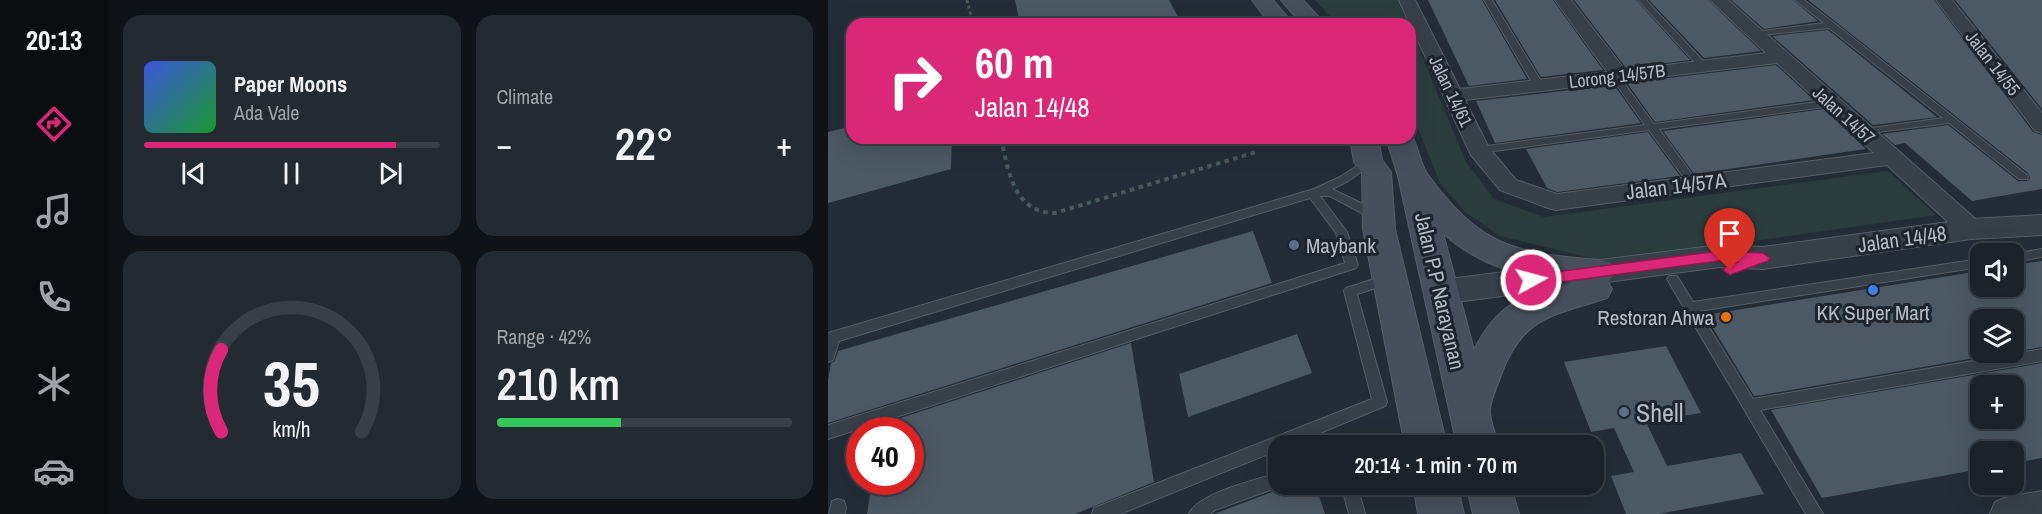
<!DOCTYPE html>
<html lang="en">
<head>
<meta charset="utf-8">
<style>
	:root { --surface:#1b2229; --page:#242a31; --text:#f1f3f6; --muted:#a0a4a8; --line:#393f46; --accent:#db2777 }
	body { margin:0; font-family:"Archivo Narrow",sans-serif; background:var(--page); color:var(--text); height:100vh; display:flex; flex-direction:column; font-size:22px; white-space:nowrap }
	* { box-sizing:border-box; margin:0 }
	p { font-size:20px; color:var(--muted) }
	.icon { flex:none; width:33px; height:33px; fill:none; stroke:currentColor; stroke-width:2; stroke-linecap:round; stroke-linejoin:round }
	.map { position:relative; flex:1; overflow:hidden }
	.panel { display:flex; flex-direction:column; gap:15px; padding:15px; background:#0f1317; width:720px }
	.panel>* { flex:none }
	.top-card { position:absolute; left:18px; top:18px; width:570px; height:126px; border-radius:18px; box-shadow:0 6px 24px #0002,0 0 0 2px var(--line); background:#db2777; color:#fff; overflow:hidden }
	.tools { position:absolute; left:1142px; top:243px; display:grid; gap:12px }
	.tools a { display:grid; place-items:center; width:54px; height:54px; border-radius:12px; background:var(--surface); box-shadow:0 6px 24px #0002,0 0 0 2px var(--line); font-size:30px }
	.speed { position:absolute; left:18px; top:417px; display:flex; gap:12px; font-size:30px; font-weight:700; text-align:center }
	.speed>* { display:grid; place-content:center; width:78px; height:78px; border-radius:50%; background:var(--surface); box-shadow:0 6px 24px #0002,0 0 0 2px var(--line); line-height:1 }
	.speed .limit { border:9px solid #d22; background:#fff; color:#111 }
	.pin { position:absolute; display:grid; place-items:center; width:51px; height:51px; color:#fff; margin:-62px -26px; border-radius:50% 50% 50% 0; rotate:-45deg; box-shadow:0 0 6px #0007 }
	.pin .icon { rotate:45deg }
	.me { position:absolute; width:66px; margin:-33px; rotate:83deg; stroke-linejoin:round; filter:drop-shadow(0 0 4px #0008) }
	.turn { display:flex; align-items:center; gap:21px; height:126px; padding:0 30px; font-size:27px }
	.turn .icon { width:78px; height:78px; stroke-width:2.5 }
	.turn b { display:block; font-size:42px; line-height:51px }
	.big { font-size:45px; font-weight:600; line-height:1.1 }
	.panel .widget { flex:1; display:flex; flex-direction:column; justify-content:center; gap:9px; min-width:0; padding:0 21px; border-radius:18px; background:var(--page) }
	.panel .dial { align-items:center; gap:0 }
	.dial svg { height:156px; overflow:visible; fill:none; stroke:var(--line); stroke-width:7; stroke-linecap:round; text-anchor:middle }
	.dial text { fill:var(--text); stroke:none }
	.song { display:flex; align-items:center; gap:18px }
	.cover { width:72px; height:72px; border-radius:9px; background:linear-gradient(135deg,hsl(230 70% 55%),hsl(130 70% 35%)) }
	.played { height:6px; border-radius:3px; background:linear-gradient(90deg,var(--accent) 85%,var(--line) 85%) }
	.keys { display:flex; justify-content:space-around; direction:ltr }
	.heat { display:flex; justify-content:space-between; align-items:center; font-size:33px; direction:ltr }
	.charge { height:9px; border-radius:4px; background:linear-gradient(90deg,#34c759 42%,var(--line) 0) }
	.panel .tiles { flex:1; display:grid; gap:15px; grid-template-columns:repeat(2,1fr) }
	.trip { position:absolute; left:440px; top:435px; width:336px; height:60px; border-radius:18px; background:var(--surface); box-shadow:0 6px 24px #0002,0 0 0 2px var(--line); font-weight:600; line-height:60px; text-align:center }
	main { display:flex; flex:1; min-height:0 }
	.dock { display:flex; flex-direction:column; width:108px; justify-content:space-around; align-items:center; background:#0b0e10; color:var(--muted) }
	.dock .icon { width:42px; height:42px }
	.dock .on { color:var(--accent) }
	.dock b { font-size:27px; color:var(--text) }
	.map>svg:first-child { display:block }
	.green { fill:#2a3d3c }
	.building { fill:#4c5863; fill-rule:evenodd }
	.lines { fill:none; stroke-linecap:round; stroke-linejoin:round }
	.service-casing { stroke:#555d66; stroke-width:2 }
	.minor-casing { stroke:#555d66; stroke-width:2 }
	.tertiary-casing { stroke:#555d66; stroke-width:2 }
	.secondary-casing { stroke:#555d66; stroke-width:2 }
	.path-far1 { stroke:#48585a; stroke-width:3; stroke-dasharray:3 3; stroke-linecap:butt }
	.path { stroke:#48585a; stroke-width:4; stroke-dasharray:4.5 4.5; stroke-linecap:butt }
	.service { fill:#373f48; fill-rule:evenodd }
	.minor { fill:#373f48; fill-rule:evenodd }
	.tertiary { fill:#373f48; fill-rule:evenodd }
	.secondary { fill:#464f5b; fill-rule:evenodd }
	.route { fill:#db2777; stroke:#8e194d; stroke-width:1.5 }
	.service-dot { fill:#5c6f8a; stroke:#1d242d; stroke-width:2 }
	.shop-dot { fill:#3f7fe0; stroke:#1d242d; stroke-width:2 }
	.food-dot { fill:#e8710a; stroke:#1d242d; stroke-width:2 }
	.labels { text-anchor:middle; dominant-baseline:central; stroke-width:6; stroke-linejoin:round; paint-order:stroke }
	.far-street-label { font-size:18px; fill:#b2bac4; stroke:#1d242d }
	.street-label { font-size:21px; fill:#b2bac4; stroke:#1d242d }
	.poi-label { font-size:21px; fill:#b2bac4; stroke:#1d242d; text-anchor:start }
	.near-poi-label { font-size:26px; fill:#b2bac4; stroke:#1d242d; text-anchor:start }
</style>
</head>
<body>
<main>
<nav class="dock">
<b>20:13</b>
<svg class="icon on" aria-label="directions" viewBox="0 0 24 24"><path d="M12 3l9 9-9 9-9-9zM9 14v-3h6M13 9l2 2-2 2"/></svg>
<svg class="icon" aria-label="music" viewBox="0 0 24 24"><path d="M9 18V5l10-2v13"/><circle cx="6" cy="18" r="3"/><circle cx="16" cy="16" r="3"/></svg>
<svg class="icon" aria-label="phone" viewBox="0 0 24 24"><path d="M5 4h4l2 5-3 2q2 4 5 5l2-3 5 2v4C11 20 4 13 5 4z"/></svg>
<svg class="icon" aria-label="climate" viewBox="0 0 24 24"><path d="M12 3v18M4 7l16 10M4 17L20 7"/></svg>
<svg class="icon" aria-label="car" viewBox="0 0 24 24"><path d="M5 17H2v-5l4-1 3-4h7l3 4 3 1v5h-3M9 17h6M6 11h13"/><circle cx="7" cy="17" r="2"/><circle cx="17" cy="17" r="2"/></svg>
</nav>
<section class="panel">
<div class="tiles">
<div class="widget">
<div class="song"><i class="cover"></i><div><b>Paper Moons</b><p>Ada Vale</p></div></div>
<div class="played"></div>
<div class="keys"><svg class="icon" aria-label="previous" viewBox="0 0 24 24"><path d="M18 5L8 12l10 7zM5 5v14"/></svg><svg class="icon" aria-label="pause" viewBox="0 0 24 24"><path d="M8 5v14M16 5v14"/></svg><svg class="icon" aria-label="next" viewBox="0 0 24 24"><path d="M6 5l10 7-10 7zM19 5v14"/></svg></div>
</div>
<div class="widget"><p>Climate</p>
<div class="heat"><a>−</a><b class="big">22°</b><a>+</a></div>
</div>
<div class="widget dial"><svg viewBox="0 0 100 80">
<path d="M14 69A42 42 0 1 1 86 69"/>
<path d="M14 69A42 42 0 0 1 14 27" stroke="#db2777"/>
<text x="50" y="56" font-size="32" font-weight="700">35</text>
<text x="50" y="72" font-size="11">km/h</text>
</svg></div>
<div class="widget"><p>Range · 42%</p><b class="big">210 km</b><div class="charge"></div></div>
</div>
</section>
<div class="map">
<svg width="1214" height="514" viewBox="0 0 1214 514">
	<rect width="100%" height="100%" fill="#242d37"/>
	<!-- green -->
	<path class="green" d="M487,0H571L581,24H509Z
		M582,27L638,162L666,199L716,217L1060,171L1108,215L779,262L672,236L637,212L612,183L582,109Z"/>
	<!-- building -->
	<path class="building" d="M187,0H341L354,24H192Z
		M600,0H654L699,79L641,86Z
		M667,0H725L775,70L713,77Z
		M746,0H808L862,60L798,68Z
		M821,0H880L933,51L876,58Z
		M903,0H965L990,21L936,29Z
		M980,0H1106L1205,132L1214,135V189L1144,201L1077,143L1067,145L1054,134L1120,125L1190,181H1199L1202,178L1200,173Z
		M1127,0H1214V109Z
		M1000,30L1109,117L1045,125L944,36Z
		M948,65L986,100L827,122L799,83Z
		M786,85L813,123L667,143L648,101Z
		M996,109L1038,149L866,174L835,131Z
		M24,126V138H124L123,169L0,203V132Z
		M820,132L852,176L729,192L719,188L698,149Z
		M425,231L444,283L0,423V380L3,363L7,361L10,351Z
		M1214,261V347L1185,352V320H1152V352H1181L934,395L926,396L877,315L1152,271V286H1185V265Z
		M469,334L484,373L360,417L351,374Z
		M303,343L326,482L247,514H39L44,482H82V430H51V425Z
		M838,346L873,413L818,422L839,466L913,453L936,494L831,514H798L783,476L806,472L786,428L763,432L736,362Z
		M1214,363V458L1185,463V452H1152V469L994,498L943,410ZM1152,386H1185V418H1152Z
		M458,484H487L497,514H386L457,487Z"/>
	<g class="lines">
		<!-- service casing -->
		<g class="service-casing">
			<path id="service" d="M656,0H664L716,86L714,88L711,89L706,86Z
				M810,0H818L878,64V68H872Z
				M967,0H976L1006,23L1199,175L1200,177L1199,179H1191L1121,123L1033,134L1031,132L1036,129L1115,118L1001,28L924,36L923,34L927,32L996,23Z
				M787,74L790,75L826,124L1004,100L1009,103L1004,106L831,129L871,184L866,187L862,186L821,130L651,153L646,150L651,147L817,125L783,77Z
				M540,159L544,160L545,162L544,164L520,181L504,189L553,213L555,216L553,219H545L502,196H492L519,232L530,265L528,268L0,439V425L517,263L508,233L482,198L11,341L5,360L0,362V333L486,189L512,177Z
				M1214,249V257L1185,262V254Z
				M1152,259V267L871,311L925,399L1214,349V361L932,410L995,514H978L839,279L841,276H849L865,302Z
				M562,274L566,276L568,279L566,282L529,294L559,402L557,406L461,446H450V450L292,514H264L266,508L544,399L516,291L518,288Z
				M450,473V484L456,485L387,510L382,514H361C370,493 428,480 450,473Z
				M513,484H529L537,514H521Z
				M10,499L16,501L18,507L17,514H1L4,501Z"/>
		</g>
		<!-- minor casing -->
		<g class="minor-casing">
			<path id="minor" d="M571,0H587L632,89L779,72L727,0H743L797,70L938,53L882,0H900L1152,223L1155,229L1152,235L1143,237L1134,235L1059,165L728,210L720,208L672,190L643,155ZM949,63L1046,153L729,194L688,180L661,148L637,100Z
				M1108,0H1124L1214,113V133L1207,131Z
				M1214,491V514H1162L1167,502L1179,497Z"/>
		</g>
		<!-- tertiary casing -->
		<g class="tertiary-casing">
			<path id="tertiary" d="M1214,215V235L1143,239L935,269L892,267L613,304L601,301L596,292L601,283L613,280L892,245L935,247L1143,219Z"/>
		</g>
		<!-- secondary casing -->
		<g class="secondary-casing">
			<path id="secondary" d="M424,0H445L465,24H442Z
				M453,0H475L497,24H474Z
				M582,133C591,145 591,163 600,175C653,247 686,253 771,260L783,263L788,272L780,282L784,289L779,298C726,316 695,315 673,375C670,385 662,399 662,410C661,420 668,435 671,446H629L570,176L558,138H582ZM615,233C652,267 697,278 745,282C695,296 671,301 646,350Z
				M522,138H550L554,160L563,172L567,229L619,446H577L535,229L534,173L526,162Z
				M585,484H629L636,514H590Z
				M638,484H682L691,514H645Z"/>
		</g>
		<!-- path-far1 -->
		<path class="path-far1" d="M139,0L145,24"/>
		<!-- path -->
		<path class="path" d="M173,138C180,171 186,213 227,213L428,152"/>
		<!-- service -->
		<use href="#service" class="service"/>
		<!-- minor -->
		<use href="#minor" class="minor"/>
		<!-- tertiary -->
		<use href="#tertiary" class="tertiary"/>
		<!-- secondary -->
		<use href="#secondary" class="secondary"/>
	</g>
	<!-- route -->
	<path class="route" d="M891,251L935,253L942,258L940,261L902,275L895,270L897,267L910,262L891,261L703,286L696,280L703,275Z"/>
	<!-- markers -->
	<g class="service-dot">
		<circle cx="466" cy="245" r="6"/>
		<circle cx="796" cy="412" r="6"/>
	</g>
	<circle class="shop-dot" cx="1045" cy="290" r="6"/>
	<circle class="food-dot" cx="898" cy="317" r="6"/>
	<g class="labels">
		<!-- far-street labels -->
		<g class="far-street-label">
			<text transform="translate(1165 63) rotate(52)">Jalan 14/55</text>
			<text transform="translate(789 76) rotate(-7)">Lorong 14/57B</text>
			<text transform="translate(623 91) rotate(64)">Jalan 14/61</text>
			<text transform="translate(1016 115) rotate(42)">Jalan 14/57</text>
		</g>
		<!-- street labels -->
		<g class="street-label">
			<text transform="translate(848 186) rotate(-7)">Jalan 14/57A</text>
			<text transform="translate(1074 239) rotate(-8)">Jalan 14/48</text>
			<text transform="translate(612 291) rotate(77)">Jalan P.P Narayanan</text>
		</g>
		<!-- poi labels -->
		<g class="poi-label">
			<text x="478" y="245">Maybank</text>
			<text x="1045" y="312" text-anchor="middle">KK Super Mart</text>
			<text x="886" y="317" text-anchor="end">Restoran Ahwa</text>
		</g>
		<!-- near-poi labels -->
		<g class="near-poi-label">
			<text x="808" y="412">Shell</text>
		</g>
	</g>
</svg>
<div class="tools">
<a><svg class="icon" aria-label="sound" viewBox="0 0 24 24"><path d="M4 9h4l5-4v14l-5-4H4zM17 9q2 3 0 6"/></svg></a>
<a><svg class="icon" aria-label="layers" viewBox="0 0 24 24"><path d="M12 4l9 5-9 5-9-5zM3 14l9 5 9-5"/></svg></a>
<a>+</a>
<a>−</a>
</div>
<div class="speed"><div class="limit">40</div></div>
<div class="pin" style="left:902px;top:270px;background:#d93025"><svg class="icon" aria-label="arrive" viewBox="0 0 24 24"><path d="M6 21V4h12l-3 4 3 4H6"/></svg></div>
<svg class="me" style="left:703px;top:280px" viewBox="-20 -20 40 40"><circle r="17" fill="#db2777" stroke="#fff" stroke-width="3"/><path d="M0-11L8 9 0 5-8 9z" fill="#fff"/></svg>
<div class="trip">20:14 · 1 min · 70 m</div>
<div class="top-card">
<div class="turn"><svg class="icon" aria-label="right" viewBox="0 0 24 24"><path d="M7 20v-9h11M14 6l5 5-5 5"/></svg><div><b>60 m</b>Jalan 14/48</div></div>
</div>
</div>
</main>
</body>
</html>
